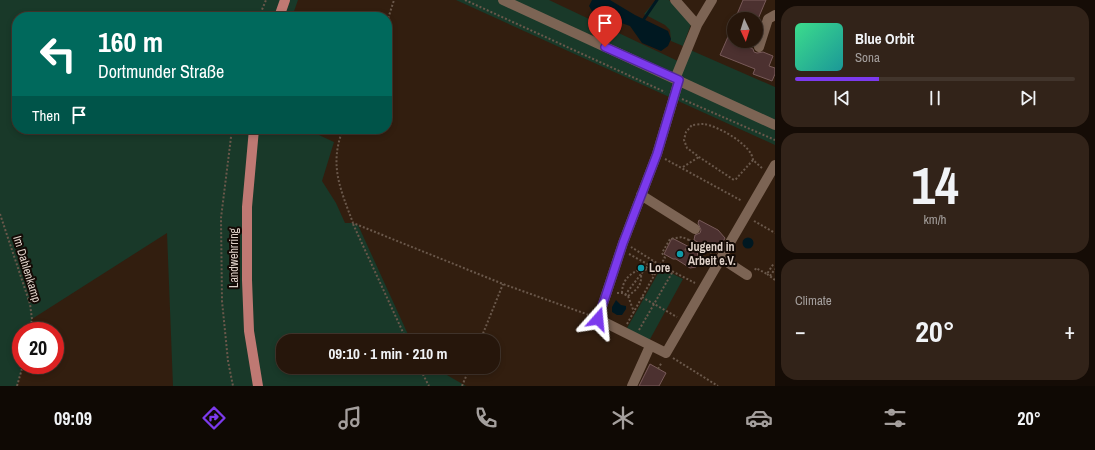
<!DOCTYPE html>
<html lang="en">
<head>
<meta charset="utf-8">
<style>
	:root { --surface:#26160b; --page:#322319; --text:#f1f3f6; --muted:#a49f9d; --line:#42352c; --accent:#7c3aed }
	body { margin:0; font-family:"Archivo Narrow",sans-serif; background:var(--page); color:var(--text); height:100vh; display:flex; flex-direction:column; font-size:15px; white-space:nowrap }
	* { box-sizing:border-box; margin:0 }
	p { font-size:13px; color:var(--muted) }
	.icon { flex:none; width:22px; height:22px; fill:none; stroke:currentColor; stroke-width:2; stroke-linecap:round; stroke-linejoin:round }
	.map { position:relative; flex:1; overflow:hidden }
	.details { display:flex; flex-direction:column; gap:6px; padding:6px; background:#150c06; width:320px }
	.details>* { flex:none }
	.banner { position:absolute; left:12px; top:12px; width:380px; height:122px; border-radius:16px; box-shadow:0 2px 6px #0003,0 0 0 1px var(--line); background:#00695c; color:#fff; overflow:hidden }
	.needle { width:26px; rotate:176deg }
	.buttons { position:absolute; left:727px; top:12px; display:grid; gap:8px }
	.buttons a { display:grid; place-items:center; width:36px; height:36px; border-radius:50%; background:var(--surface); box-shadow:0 2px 6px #0003,0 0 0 1px var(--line); font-size:20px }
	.speed { position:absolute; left:12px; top:322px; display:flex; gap:8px; font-size:20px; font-weight:700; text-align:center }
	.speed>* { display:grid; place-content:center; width:52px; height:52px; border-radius:50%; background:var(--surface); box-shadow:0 2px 6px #0003,0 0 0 1px var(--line); line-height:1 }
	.speed .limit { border:6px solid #d22; background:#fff; color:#111 }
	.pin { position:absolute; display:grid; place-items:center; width:34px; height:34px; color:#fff; margin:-41px -17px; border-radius:50% 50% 50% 0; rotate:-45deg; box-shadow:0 0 4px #0007 }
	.pin .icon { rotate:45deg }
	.me { position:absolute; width:44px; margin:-22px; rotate:18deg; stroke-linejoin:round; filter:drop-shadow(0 0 3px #0008) }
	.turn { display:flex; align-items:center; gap:14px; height:84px; padding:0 20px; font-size:18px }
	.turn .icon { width:52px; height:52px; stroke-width:2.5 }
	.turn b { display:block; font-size:28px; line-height:34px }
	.then { display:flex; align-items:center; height:38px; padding:0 20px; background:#0003; gap:8px; font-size:15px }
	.big { font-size:30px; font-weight:700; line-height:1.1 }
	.details .card { flex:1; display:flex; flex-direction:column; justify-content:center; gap:6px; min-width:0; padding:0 14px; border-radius:16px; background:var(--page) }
	.details .dial { align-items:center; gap:0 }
	.dial b { font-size:52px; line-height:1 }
	.song { display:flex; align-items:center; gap:12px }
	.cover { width:48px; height:48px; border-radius:6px; background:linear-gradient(135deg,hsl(150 70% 55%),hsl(180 70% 35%)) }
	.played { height:4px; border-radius:2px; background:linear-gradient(90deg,var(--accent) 30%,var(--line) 30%) }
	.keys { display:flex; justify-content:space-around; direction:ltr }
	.heat { display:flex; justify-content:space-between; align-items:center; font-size:22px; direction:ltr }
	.trip { position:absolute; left:276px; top:334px; width:224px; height:40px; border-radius:16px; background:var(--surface); box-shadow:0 2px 6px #0003,0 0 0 1px var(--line); font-weight:700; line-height:40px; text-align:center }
	.tab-bar { display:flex; height:64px; justify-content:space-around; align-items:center; background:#0f0904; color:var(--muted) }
	.tab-bar .icon { width:28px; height:28px }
	.tab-bar .on { color:var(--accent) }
	.tab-bar b { font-size:18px; color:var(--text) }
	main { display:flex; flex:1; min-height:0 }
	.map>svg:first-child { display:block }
	.green { fill:#193929 }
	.water { fill:#001821 }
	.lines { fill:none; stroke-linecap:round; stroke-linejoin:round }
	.stream { stroke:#001821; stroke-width:3 }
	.building { fill:#4c3130; stroke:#785a59 }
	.path { stroke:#6a584b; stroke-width:2; stroke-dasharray:2 2; stroke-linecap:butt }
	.minor { stroke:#7c6454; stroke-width:10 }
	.major { stroke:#bf7973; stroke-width:10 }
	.route-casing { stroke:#51269a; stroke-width:10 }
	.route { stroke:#7c3aed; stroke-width:7 }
	.culture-dot { fill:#0f9aa8; stroke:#130a05; stroke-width:1.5 }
	.labels { text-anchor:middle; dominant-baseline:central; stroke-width:4; stroke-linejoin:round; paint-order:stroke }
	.poi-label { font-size:12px; font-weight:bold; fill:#dfd1c8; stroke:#130a05; text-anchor:start }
	.street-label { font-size:12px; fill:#dfd1c8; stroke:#130a05 }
</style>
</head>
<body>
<main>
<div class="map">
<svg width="775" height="386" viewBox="0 0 775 386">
	<rect width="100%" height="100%" fill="#321e0f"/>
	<!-- green -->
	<path class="green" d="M0,0H298L292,17H17V129H306L334,142L322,181L336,203L345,223H353L358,225L411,341H283V367H433L466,386H173L167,233L32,319L30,331H21V365H23L17,386H0Z
		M456,0H549L682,63L688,49L775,87V145Z
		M656,0H669L691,24L683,46L671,41L670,30L665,25L644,14Z
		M661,268L683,279L649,341L627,328Z"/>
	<!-- water -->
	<path class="water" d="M592,0H610L635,15L668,31L671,39L668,46L661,51L642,43L630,26L593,13L589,6Z
		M742.5 243a5.5 5.5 0 1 1 11 0a5.5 5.5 0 1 1-11 0Z
		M616,300L621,305L626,306V309L622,315H617L612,312V307Z"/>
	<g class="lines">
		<!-- stream -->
		<path class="stream" d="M644,19L657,0"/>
	</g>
	<!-- building -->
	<path class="building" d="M743,0H766L758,19H735Z
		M734,23V41H749L747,46L753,49L754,52L757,53L763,52L773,56L769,66L775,68V74L772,81L753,74L755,69L720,55Z
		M699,220L718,230L725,238L717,253L694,240L695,235L700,233L701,230L698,223Z
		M672,238L697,251L699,262L696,267L690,268L676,259H673L664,254Z
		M650,364L666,373L659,386H639Z"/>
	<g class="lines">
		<!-- path -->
		<path class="path" d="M465,0L665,92
			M259,17L266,0
			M387,22L394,0
			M682,99L775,140
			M232,129L221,218L222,301L228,361L233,386
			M343,129C329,165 340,188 353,223L503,284L589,315
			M665,159L742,201
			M753,160L736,179L734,180L699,157L687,148L684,140L686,132L692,125C695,125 700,124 704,124C718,126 752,145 753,160L763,169
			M683,167L699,157
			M0,214L30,304L32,319L30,331
			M754,221L775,233
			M353,224L407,341
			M689,240L682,237L670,239L662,253L665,258L660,265L695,283
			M689,240L712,253
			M685,250L689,247L696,252H703L704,249
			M629,254L649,265
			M639 268a2 2 0 1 1 4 0a2 2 0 1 1-4 0Z
			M643,269L644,270L653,261
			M645,269L654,275
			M755,270L756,268L767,274L774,263
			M767,274L775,280
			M770,276L775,269
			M617,293H622L628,296L634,312
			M622,293C622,281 629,274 639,270
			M625,295L641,274
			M628,296C637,289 642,286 641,274L644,270
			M642,297L654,304L673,271
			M627,324L660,265L631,247
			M639,330L654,304L677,317
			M480,341L503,284
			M673,358L718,386
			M419,367L429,386
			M658,369L662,362
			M17,386L23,365
			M462,386L470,367"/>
		<!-- minor -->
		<path class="minor" d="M503,0L775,125
			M675,0L697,25
			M759,47L768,19L775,15
			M675,79L697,25L712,0
			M679,80L657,154L623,243L598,319L666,353L775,165
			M641,195L695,229
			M721,258L747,275
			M632,386L650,346"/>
		<!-- major -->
		<path class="major" d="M279,17L285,0
			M254,129L247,207V280L249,331L258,386"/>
	</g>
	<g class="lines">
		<!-- route casing -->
		<g class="route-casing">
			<path id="route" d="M598,319L623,243L657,154L679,80L605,47"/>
		</g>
		<!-- route -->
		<use href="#route" class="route"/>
	</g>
	<!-- markers -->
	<g class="culture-dot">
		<circle cx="680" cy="254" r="4"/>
		<circle cx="641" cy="268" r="4"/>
	</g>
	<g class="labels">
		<!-- poi labels -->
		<g class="poi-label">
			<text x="688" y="247">Jugend in<tspan x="688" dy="14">Arbeit e.V.</tspan></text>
			<text x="649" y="268">Lore</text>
		</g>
		<!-- street labels -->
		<g class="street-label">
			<text transform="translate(234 258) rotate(-90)">Landwehrring</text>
			<text transform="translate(27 269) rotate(73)">Im Dahlenkamp</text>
		</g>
	</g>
</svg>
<div class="buttons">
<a><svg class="needle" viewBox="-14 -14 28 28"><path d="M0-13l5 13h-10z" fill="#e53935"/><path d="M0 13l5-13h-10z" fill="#a49f9d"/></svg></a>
</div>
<div class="speed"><div class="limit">20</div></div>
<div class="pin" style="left:605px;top:47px;background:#d93025"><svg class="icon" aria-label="arrive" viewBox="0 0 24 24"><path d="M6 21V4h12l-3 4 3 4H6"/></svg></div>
<svg class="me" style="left:598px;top:319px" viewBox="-20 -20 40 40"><path d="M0-17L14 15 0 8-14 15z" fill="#7c3aed" stroke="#fff" stroke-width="4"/></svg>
<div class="trip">09:10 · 1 min · 210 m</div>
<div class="banner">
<div class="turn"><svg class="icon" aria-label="left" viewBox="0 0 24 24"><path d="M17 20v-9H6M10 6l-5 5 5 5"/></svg><div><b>160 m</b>Dortmunder Straße</div></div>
<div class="then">Then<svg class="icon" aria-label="arrive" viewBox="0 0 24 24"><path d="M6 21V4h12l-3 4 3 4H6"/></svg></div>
</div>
</div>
<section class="details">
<div class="card">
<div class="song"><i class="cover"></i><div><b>Blue Orbit</b><p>Sona</p></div></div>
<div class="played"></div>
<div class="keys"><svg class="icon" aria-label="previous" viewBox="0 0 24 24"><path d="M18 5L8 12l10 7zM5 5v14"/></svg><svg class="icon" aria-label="pause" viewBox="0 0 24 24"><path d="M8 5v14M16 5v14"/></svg><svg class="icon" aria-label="next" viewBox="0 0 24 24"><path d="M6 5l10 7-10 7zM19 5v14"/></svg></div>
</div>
<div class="card dial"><b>14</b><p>km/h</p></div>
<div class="card"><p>Climate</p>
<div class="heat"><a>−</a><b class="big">20°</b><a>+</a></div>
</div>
</section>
</main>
<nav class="tab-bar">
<b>09:09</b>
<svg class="icon on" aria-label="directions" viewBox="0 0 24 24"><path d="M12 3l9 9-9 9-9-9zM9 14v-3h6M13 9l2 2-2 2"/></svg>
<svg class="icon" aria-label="music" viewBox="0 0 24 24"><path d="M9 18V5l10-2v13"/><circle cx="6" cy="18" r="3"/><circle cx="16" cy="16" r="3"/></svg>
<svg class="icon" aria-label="phone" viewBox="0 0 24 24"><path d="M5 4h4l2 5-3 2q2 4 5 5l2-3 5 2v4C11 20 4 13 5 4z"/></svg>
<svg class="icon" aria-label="climate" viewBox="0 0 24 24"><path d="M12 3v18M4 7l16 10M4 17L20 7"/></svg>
<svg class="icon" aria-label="car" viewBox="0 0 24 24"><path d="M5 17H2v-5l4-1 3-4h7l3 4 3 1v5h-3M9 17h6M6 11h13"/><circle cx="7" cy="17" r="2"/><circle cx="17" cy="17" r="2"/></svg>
<svg class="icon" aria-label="filters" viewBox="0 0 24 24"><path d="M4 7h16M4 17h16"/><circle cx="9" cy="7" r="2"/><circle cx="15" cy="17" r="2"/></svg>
<b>20°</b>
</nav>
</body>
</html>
